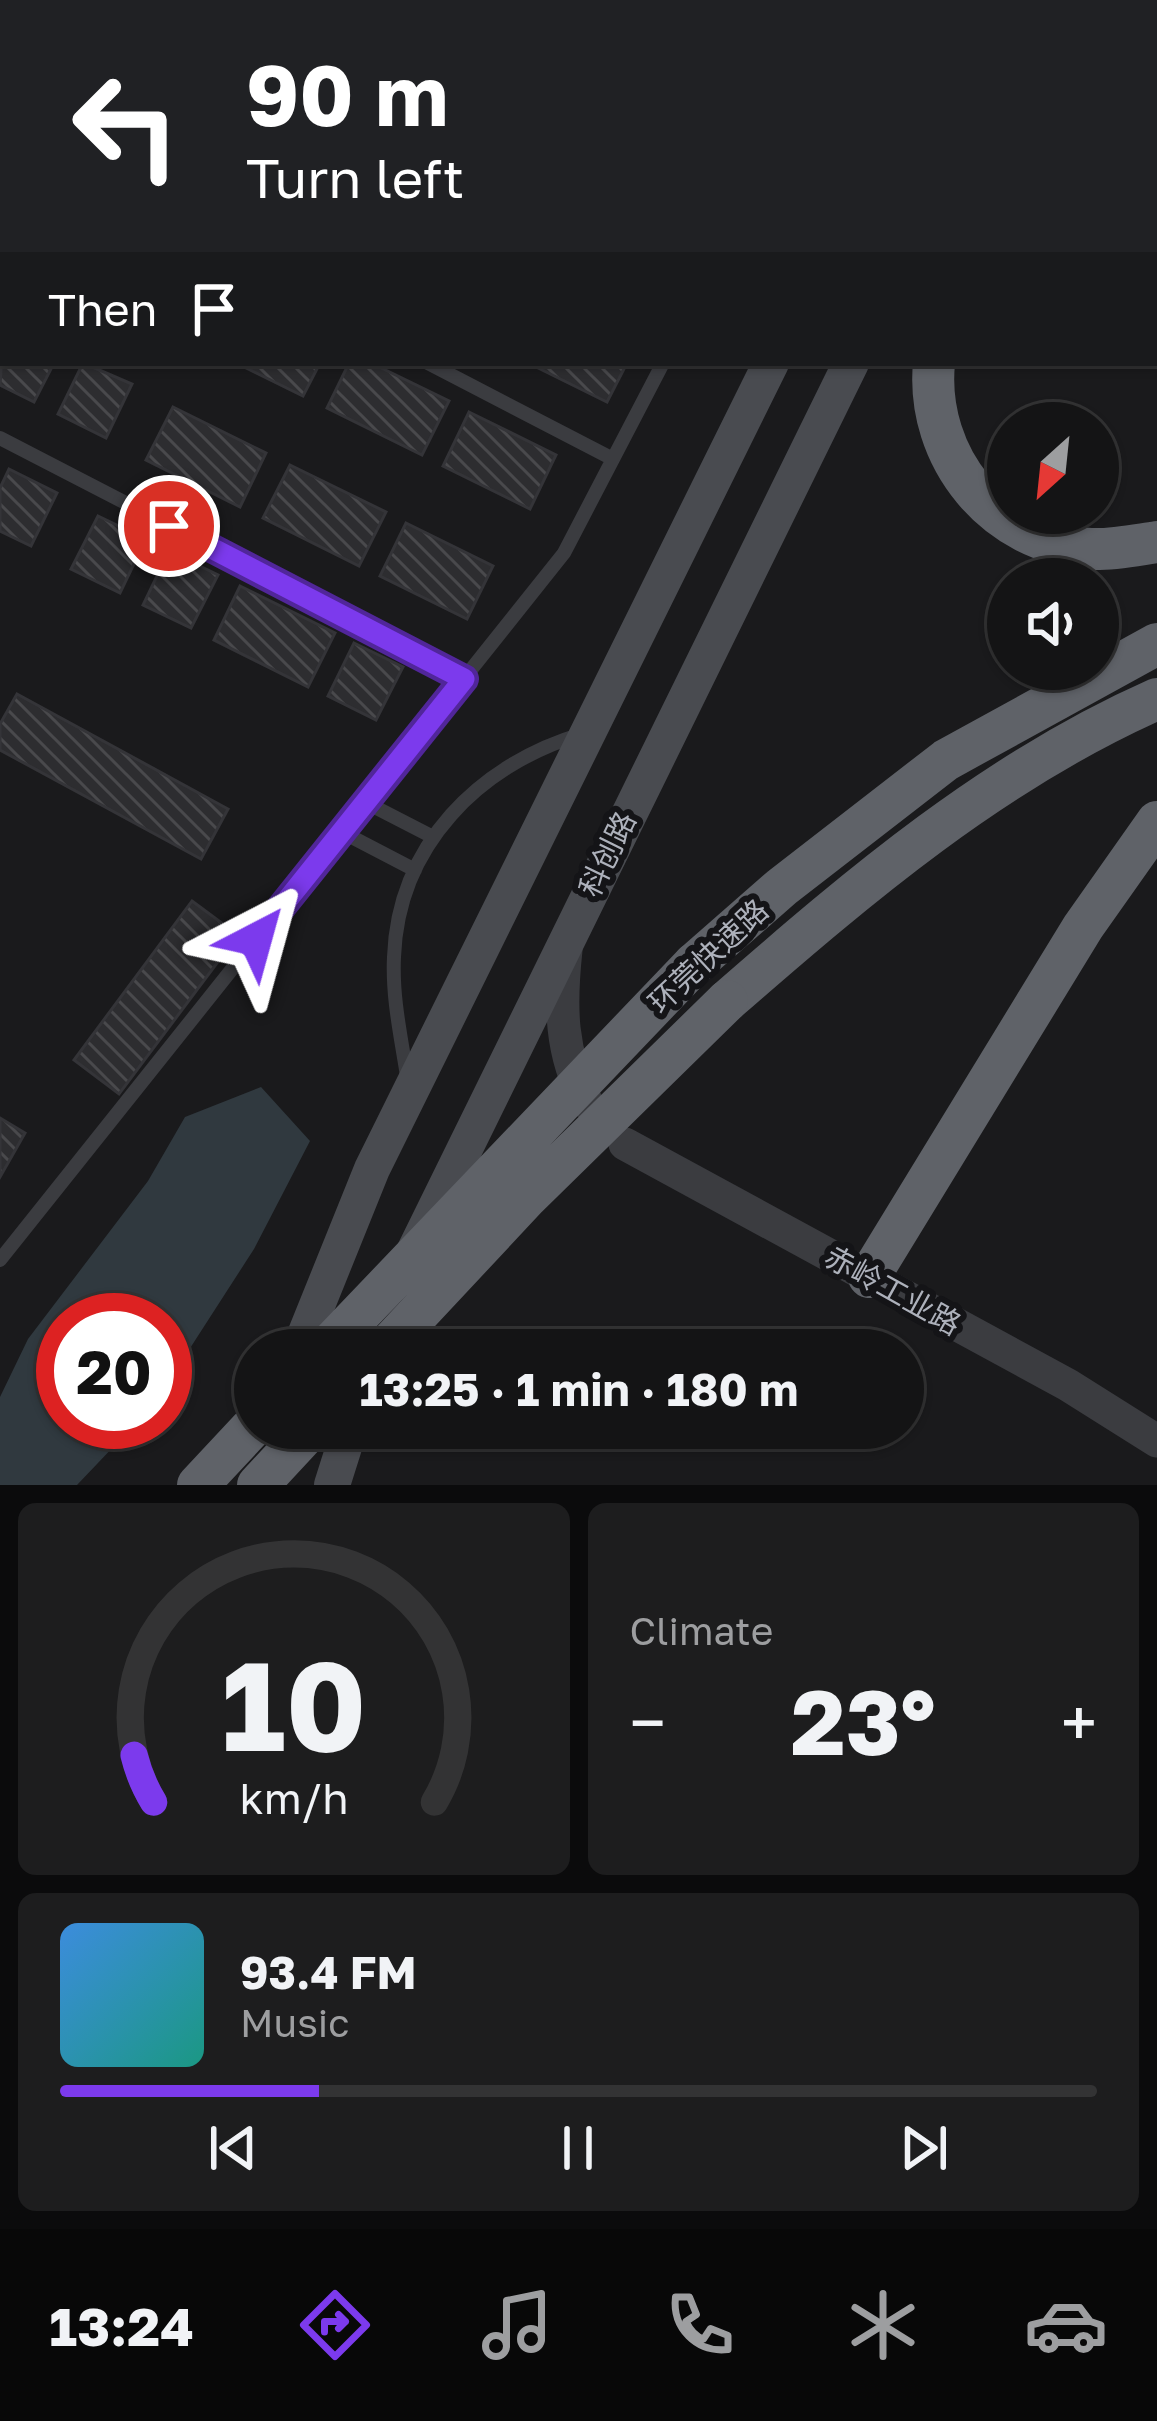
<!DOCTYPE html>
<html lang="en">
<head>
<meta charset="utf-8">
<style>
	:root { --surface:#141415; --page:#1d1d1e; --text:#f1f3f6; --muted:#9d9ea0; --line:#333334; --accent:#7c3aed }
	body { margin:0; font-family:"Golos Text","Noto Sans SC",sans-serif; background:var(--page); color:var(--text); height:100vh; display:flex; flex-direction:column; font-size:45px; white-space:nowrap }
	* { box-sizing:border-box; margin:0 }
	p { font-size:39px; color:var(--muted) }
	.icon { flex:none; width:66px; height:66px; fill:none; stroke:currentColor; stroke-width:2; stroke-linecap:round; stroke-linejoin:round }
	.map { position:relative; height:1485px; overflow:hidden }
	.details { display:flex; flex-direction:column; gap:18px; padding:18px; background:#0b0b0c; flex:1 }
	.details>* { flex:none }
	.top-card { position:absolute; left:0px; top:0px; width:1158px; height:366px; box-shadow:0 3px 9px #0004,0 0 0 3px var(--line); background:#202124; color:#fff; overflow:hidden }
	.needle { width:78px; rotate:207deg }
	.controls { position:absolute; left:987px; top:402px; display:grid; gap:24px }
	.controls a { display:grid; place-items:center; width:132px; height:132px; border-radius:50%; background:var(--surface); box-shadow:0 3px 9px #0004,0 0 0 3px var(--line); font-size:60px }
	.speed { position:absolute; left:36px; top:1293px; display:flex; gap:24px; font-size:60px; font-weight:700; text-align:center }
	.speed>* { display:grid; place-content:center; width:156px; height:156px; border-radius:50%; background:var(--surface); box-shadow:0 3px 9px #0004,0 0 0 3px var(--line); line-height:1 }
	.speed .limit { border:18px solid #d22; background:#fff; color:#111 }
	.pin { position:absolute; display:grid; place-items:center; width:102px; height:102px; color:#fff; margin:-51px; border:6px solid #fff; border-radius:50%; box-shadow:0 3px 12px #0007 }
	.me { position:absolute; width:132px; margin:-66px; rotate:39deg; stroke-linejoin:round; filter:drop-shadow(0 0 9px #0008) }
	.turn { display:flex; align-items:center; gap:42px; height:252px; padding:0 48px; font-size:54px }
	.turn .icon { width:156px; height:156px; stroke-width:2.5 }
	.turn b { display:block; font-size:84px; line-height:102px }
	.then { display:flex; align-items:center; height:114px; padding:0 48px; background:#0003; gap:24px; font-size:45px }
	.big { font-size:90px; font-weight:700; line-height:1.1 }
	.details .card { flex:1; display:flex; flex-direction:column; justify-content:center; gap:18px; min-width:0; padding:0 42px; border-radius:18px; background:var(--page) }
	.details .dial { align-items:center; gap:0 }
	.dial svg { height:312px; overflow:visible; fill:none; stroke:var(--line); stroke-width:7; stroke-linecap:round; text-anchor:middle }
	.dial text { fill:var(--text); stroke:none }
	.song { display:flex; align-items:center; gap:36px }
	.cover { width:144px; height:144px; border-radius:18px; background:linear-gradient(135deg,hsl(210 70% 55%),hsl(170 70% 35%)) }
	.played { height:12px; border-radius:6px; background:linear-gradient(90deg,var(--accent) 25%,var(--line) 25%) }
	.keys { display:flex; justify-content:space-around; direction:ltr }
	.heat { display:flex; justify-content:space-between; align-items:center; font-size:66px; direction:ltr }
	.details .tiles { flex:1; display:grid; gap:18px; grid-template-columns:1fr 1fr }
	.card:last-child { grid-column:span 2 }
	.trip { position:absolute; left:234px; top:1329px; width:690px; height:120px; border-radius:60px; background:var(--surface); box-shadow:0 3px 9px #0004,0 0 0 3px var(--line); font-weight:700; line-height:120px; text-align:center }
	.menu { display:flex; height:192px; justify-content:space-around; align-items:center; background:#080808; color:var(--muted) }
	.menu .icon { width:84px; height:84px }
	.menu .on { color:var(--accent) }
	.menu b { font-size:54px; color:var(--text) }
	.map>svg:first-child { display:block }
	.water { fill:#30393f }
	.building { fill:url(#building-back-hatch); stroke:#343438; stroke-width:3 }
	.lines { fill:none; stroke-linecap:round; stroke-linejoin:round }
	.service { stroke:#3b3c40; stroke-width:14 }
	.tertiary { stroke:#3b3c40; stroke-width:33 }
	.secondary { stroke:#494b50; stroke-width:36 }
	.trunk { stroke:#5f6268; stroke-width:42 }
	.trunk-bridge { stroke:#5f6268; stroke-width:42 }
	.route-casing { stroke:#51269a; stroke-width:30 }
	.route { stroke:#7c3aed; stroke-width:21 }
	.labels { text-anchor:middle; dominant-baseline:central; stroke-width:12; stroke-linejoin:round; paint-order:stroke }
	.street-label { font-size:30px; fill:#adb1bb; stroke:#141417 }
</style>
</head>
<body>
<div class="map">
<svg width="1157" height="1485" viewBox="0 0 1157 1485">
	<defs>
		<pattern id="building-back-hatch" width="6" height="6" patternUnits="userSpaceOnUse" patternTransform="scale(3)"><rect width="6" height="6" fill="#2d2d30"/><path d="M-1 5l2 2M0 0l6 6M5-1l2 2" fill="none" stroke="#49494c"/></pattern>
	</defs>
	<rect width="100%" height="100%" fill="#1a1a1c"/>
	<!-- water -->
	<path class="water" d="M261,1087L310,1141L254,1249L165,1387V1320H63V1422H137L77,1485H0V1397L28,1339L148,1181L185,1117Z"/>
	<!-- building -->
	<path class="building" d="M3,344V363H54L34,402L0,385Z
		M83,363L132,384L106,438L58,414Z
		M236,363H320L303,396Z
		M349,363H371L449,401L422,455L327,408Z
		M528,363H627L607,402Z
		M173,407L266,453L240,507L146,460Z
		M469,412L556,455L530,509L443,466Z
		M290,465L386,512L359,566L263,518Z
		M9,469L57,493L31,546L0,531V488Z
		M98,516L146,539L120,593L71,569Z
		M406,523L493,566L467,619L380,576Z
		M169,551L218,575L191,628L143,605Z
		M240,586L335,633L308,687L214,640Z
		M354,643L403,667L376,720L328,696Z
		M17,694L228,809L201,859L0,750V724Z
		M192,901L238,935L119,1094L74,1060Z
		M0,1118L25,1133L0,1177Z"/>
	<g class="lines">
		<!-- service -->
		<path class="service" d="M300,0L306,3
			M849,3L850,0
			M0,142L3,143
			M428,363L613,459
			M0,438L464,678
			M365,802L433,837
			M342,832L415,870
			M407,1076C401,1037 392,997 394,957C398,845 480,764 582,734
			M0,1260L564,553L663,363"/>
		<!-- tertiary -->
		<path class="tertiary" d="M566,950C560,1006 560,1053 587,1103
			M625,1144L1068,1385L1157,1441"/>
		<!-- secondary -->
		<path class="secondary" d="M954,3L956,0
			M1032,3L1034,0
			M414,1252L851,363
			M299,1350L372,1169L771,363
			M332,1485L350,1428"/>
		<!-- trunk -->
		<path class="trunk" d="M934,363C925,457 995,544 1091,549C1112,550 1136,545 1157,542
			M694,964L782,887L946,760L1157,644
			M727,1001C860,885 994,771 1157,699
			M869,1277L1083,927L1157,822
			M198,1485L255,1424
			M258,1485L311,1428"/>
		<!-- trunk-bridge -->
		<path class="trunk-bridge" d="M325,1350L694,964
			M384,1350L527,1197L727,1001"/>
	</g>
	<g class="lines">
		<!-- route casing -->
		<g class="route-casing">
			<path id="route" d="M169,526L464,679L256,939"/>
		</g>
		<!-- route -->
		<use href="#route" class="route"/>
	</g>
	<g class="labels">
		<!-- street labels -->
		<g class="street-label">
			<text transform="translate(607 854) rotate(-64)">科创路</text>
			<text transform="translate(708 956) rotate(-43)">环莞快速路</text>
			<text transform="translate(893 1290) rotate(29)">赤岭工业路</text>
		</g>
	</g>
</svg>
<div class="controls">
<a><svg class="needle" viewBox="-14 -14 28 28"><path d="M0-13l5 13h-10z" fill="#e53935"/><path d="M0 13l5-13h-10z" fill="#9d9ea0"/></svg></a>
<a><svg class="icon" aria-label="sound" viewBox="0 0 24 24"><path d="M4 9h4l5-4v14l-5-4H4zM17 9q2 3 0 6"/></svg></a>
</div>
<div class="speed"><div class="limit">20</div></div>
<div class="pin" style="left:169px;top:526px;background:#d93025"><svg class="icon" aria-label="arrive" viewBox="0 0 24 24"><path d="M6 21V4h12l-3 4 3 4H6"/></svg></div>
<svg class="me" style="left:256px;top:939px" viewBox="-20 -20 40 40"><path d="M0-17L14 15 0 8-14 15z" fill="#7c3aed" stroke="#fff" stroke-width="4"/></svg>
<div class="trip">13:25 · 1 min · 180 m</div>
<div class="top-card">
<div class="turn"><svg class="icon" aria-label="left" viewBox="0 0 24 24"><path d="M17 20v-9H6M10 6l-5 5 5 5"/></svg><div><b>90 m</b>Turn left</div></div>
<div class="then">Then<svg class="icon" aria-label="arrive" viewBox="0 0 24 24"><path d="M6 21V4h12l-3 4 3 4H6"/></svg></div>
</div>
</div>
<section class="details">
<div class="tiles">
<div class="card dial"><svg viewBox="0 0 100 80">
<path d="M14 69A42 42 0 1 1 86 69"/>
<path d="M14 69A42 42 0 0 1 9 57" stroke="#7c3aed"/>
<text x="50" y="56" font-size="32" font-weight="700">10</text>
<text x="50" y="72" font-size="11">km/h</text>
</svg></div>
<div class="card"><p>Climate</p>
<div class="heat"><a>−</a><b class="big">23°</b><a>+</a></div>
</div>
<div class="card">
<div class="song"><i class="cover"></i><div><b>93.4 FM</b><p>Music</p></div></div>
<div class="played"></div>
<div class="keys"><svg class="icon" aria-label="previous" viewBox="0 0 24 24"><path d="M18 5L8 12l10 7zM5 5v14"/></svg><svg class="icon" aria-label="pause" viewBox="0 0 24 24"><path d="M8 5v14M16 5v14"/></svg><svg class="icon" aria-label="next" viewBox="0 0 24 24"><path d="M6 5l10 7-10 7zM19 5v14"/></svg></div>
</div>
</div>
</section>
<nav class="menu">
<b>13:24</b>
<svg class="icon on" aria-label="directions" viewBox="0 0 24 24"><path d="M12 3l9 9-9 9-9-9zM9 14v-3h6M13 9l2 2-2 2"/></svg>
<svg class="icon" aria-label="music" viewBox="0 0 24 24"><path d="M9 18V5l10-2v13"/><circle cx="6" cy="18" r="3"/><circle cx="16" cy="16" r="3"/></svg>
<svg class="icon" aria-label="phone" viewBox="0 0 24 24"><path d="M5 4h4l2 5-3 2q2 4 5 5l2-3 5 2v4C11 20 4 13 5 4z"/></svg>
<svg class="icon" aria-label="climate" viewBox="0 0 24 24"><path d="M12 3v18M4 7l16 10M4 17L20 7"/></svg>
<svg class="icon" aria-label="car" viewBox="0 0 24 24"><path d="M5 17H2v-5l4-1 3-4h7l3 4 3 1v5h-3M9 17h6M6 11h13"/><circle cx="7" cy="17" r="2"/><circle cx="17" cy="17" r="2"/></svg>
</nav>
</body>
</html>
